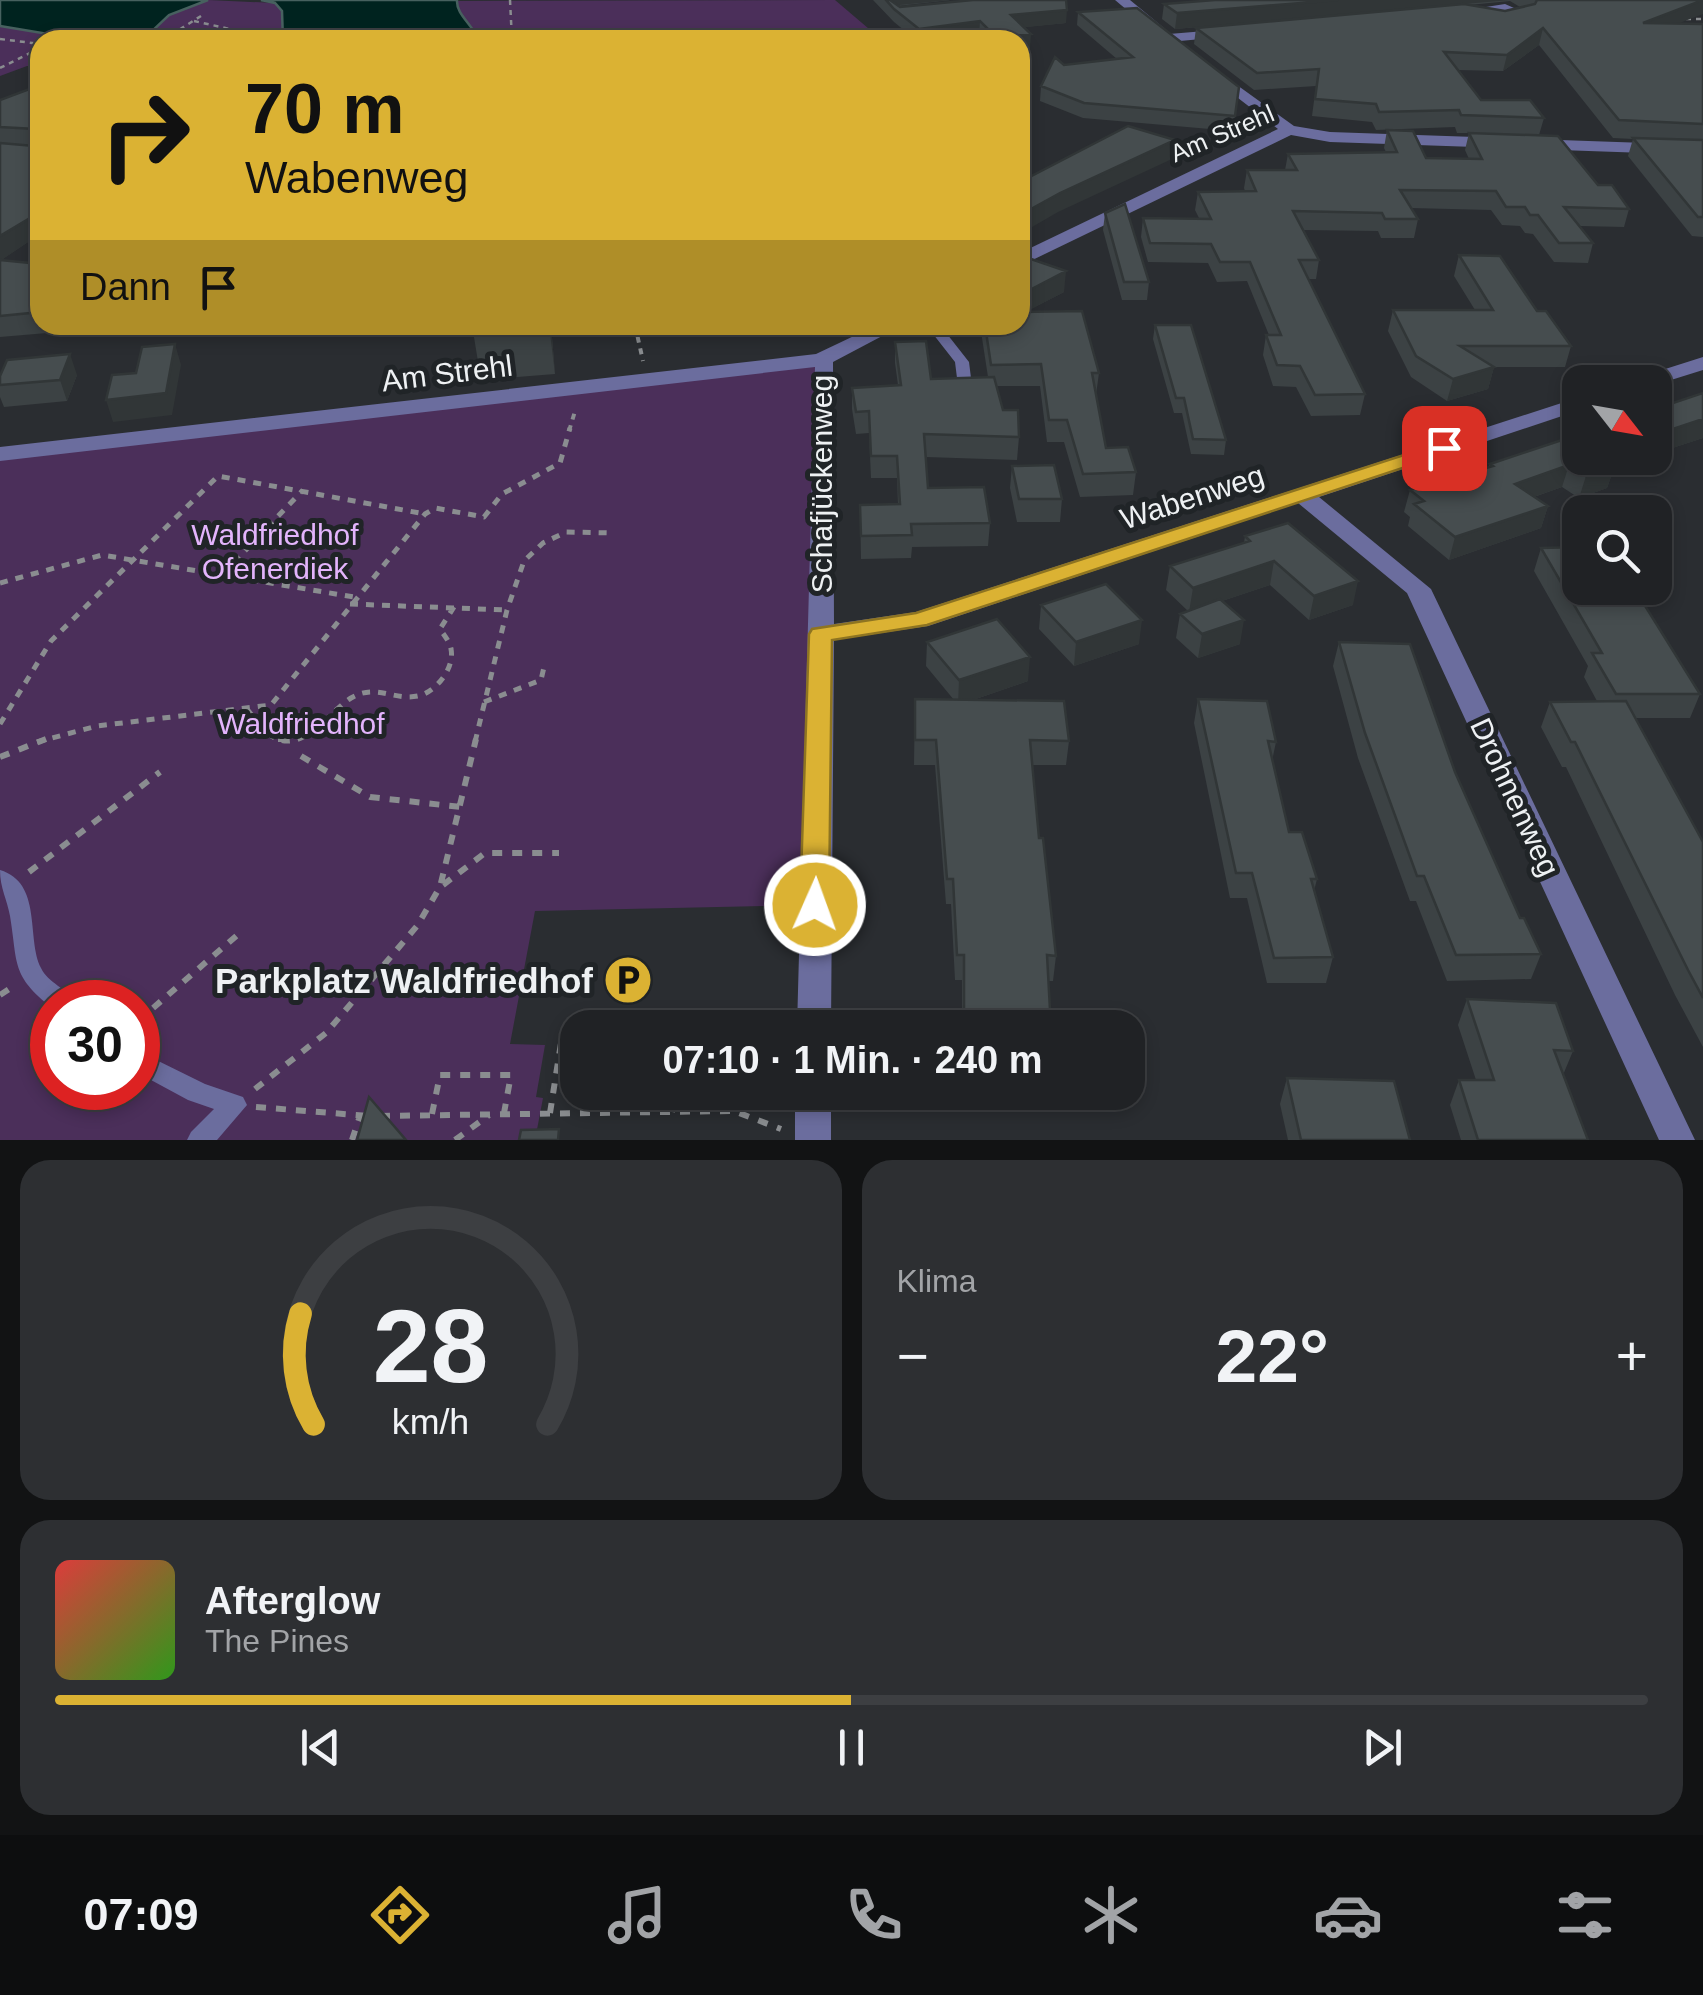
<!DOCTYPE html>
<html lang="de">
<head>
<meta charset="utf-8">
<style>
	:root { --surface:#202225; --page:#2d2f32; --text:#f1f3f6; --muted:#a2a4a7; --line:#3d3f42; --accent:#dbb233 }
	body { margin:0; font-family:Arial,sans-serif; background:var(--page); color:var(--text); height:100vh; display:flex; flex-direction:column; font-size:38px; white-space:nowrap }
	* { box-sizing:border-box; margin:0 }
	p { font-size:32px; color:var(--muted) }
	.icon { flex:none; width:55px; height:55px; fill:none; stroke:currentColor; stroke-width:2; stroke-linecap:round; stroke-linejoin:round }
	.map { position:relative; height:1140px; overflow:hidden }
	.drawer { display:flex; flex-direction:column; gap:20px; padding:20px; background:#121314; flex:1 }
	.drawer>* { flex:none }
	.top-card { position:absolute; left:30px; top:30px; width:1000px; height:305px; border-radius:30px; box-shadow:0 5px 15px #0003,0 0 0 2px var(--line); background:#dbb233; color:#111; overflow:hidden }
	.needle { width:65px; rotate:121deg }
	.controls { position:absolute; left:1562px; top:365px; display:grid; gap:20px }
	.controls a { display:grid; place-items:center; width:110px; height:110px; border-radius:20px; background:var(--surface); box-shadow:0 5px 15px #0003,0 0 0 2px var(--line); font-size:50px }
	.speed { position:absolute; left:30px; top:980px; display:flex; gap:20px; font-size:50px; font-weight:700; text-align:center }
	.speed>* { display:grid; place-content:center; width:130px; height:130px; border-radius:50%; background:var(--surface); box-shadow:0 5px 15px #0003,0 0 0 2px var(--line); line-height:1 }
	.speed .limit { border:15px solid #d22; background:#fff; color:#111 }
	.pin { position:absolute; display:grid; place-items:center; width:85px; height:85px; color:#fff; margin:-42px; border-radius:20px; box-shadow:0 5px 15px #0006 }
	.me { position:absolute; width:110px; margin:-55px; rotate:2deg; stroke-linejoin:round; filter:drop-shadow(0 0 8px #0008) }
	.turn { display:flex; align-items:center; gap:35px; height:210px; padding:0 50px; font-size:45px }
	.turn .icon { width:130px; height:130px; stroke-width:2.5 }
	.turn b { display:block; font-size:70px; line-height:85px }
	.then { display:flex; align-items:center; height:95px; padding:0 50px; background:#0003; gap:20px; font-size:38px }
	.big { font-size:75px; font-weight:700; line-height:1.1 }
	.drawer .widget { flex:1; display:flex; flex-direction:column; justify-content:center; gap:15px; min-width:0; padding:0 35px; border-radius:30px; background:var(--page) }
	.drawer .dial { align-items:center; gap:0 }
	.dial svg { height:260px; overflow:visible; fill:none; stroke:var(--line); stroke-width:7; stroke-linecap:round; text-anchor:middle }
	.dial text { fill:var(--text); stroke:none }
	.song { display:flex; align-items:center; gap:30px }
	.cover { width:120px; height:120px; border-radius:15px; background:linear-gradient(135deg,hsl(0 70% 55%),hsl(110 70% 35%)) }
	.played { height:10px; border-radius:5px; background:linear-gradient(90deg,var(--accent) 50%,var(--line) 50%) }
	.keys { display:flex; justify-content:space-around; direction:ltr }
	.heat { display:flex; justify-content:space-between; align-items:center; font-size:55px; direction:ltr }
	.drawer .tiles { flex:1; display:grid; gap:20px; grid-template-columns:1fr 1fr }
	.widget:last-child { grid-column:span 2 }
	.trip { position:absolute; left:560px; top:1010px; width:585px; height:100px; border-radius:30px; background:var(--surface); box-shadow:0 5px 15px #0003,0 0 0 2px var(--line); font-weight:700; line-height:100px; text-align:center }
	.tabs { display:flex; height:160px; justify-content:space-around; align-items:center; background:#0d0e0f; color:var(--muted) }
	.tabs .icon { width:70px; height:70px }
	.tabs .selected { color:var(--accent) }
	.tabs b { font-size:45px; color:var(--text) }
	.map>svg:first-child { display:block }
	.green { fill:#4b2f5a; fill-rule:evenodd }
	.water { fill:#00231f; stroke:#47615f; stroke-width:2.5 }
	.lines { fill:none; stroke-linecap:round; stroke-linejoin:round }
	.path-far3 { stroke:#8a8d90; stroke-width:2.5; stroke-dasharray:5 5; stroke-linecap:butt }
	.path-far2 { stroke:#8a8d90; stroke-width:4; stroke-dasharray:6 6; stroke-linecap:butt }
	.path-far1 { stroke:#8a8d90; stroke-width:5; stroke-dasharray:8 8; stroke-linecap:butt }
	.path { stroke:#8a8d90; stroke-width:6; stroke-dasharray:10 10; stroke-linecap:butt }
	.service { fill:#6b6d9e; fill-rule:evenodd }
	.minor { fill:#6b6d9e; fill-rule:evenodd }
	.wall { fill:#3c4244; fill-rule:evenodd }
	.shaded-wall { fill:#313637 }
	.building { fill:#464d4f; stroke:#313637; stroke-width:2.5 }
	.route { fill:#dbb233; stroke:#8e7421; stroke-width:2.5 }
	.labels { text-anchor:middle; dominant-baseline:central; stroke-width:10; stroke-linejoin:round; paint-order:stroke }
	.far-street-label { font-size:25px; fill:#eef1f3; stroke:#202427 }
	.street-label { font-size:30px; fill:#eef1f3; stroke:#202427 }
	.park-label { font-size:30px; fill:#e3b4fc; stroke:#202427 }
	.near-poi-label { font-size:35px; font-weight:bold; fill:#eef1f3; stroke:#202427; text-anchor:end }
</style>
</head>
<body>
<div class="map">
<svg width="1703" height="1140" viewBox="0 0 1703 1140">
	<rect width="100%" height="100%" fill="#2a2d31"/>
	<!-- green -->
	<path class="green" d="M208,0L275,3L282,11L283,40H135L147,36L169,15Z
		M835,0L882,40H474L477,37C471,23 460,16 455,1Z
		M0,26L84,40H40V67L27,66L0,76Z
		M821,360L815,905L535,911L510,1044L545,1045L536,1097L543,1098L535,1140H0V454ZM52,1002H138V1088H52Z"/>
	<!-- water -->
	<path class="water" d="M0,0H208L169,15L147,36L135,40H84L0,26Z
		M261,0H457C456,14 471,23 477,37L283,40L282,11L275,3Z"/>
	<g class="lines">
		<!-- path-far3 -->
		<path class="path-far3" d="M510,0L512,40
			M1686,19H1703
			M194,21L234,30L243,40
			M0,39L40,44
			M163,40L201,16
			M0,68L40,48"/>
		<!-- path-far2 -->
		<path class="path-far2" d="M635,325L643,361
			M569,431L576,408"/>
		<!-- path-far1 -->
		<path class="path-far1" d="M223,574L303,490
			M0,583L102,555L354,597
			M350,604L507,610
			M484,702L541,680L544,667
			M247,709C256,720 265,736 280,740C307,748 331,710 351,698C376,683 393,701 418,696C436,692 455,668 451,649C450,642 444,635 440,629L454,607
			M0,724L51,641L218,476L425,514
			M37,742L97,726L271,705L425,514L435,508L484,517L502,494L560,463L570,428
			M475,742L507,610L524,561L543,543L566,532L614,533"/>
		<!-- path -->
		<path class="path" d="M278,739H297
			M301,756L370,797L461,807
			M0,757L46,739
			M29,872L160,772
			M443,885L485,853H559
			M0,995L14,986
			M138,1021L242,931
			M558,1061H578
			M255,1089L326,1033L417,926L440,887L476,739
			M256,1107L369,1116
			M626,1112L628,1092
			M672,1112L675,1092
			M550,1113L561,1043
			M432,1114L440,1075H511L504,1113
			M380,1116L734,1111L781,1129
			M352,1140L360,1116
			M455,1140L489,1115"/>
		<!-- service -->
		<path class="service" d="M926,325H940L969,362L972,386L970,389H960L958,386L955,362Z
			M0,870C43,883 26,938 41,968C48,983 67,988 74,1002H52V1008C11,975 18,965 10,916C7,899 0,888 0,870Z
			M138,1051L205,1084L243,1097L247,1105L217,1140H187L191,1132L214,1109L188,1100L138,1073Z"/>
		<!-- minor -->
		<path class="minor" d="M1115,0H1130L1164,28L1152,31Z
			M1505,4L1530,15L1507,23L1500,19L1509,14L1504,12L1461,16L1454,12Z
			M1229,29L1236,33L1234,36L1169,42L1162,38L1169,34Z
			M1212,67L1294,126L1330,132L1703,145V155L1330,142L1291,135L1020,266V253L1278,129L1207,74V68Z
			M877,325H903L833,362L834,624L916,612L1580,397V410L1319,497L1431,589L1695,1140H1659L1407,593L1298,503L928,626L834,640L831,1028H797L815,367L0,461V447L816,354Z
			M1703,357V370L1655,385L1633,382L1637,378Z
			M795,1092H831V1140H795Z"/>
	</g>
	<!-- wall -->
	<path class="wall" d="M873,0H951L898,6L1066,23L1024,27L1030,48L1020,40H985L979,35L940,40H916L894,22Z
		M1215,0H1703L1678,24H1703V237L1692,236L1628,156L1633,139L1613,138L1539,45L1503,71L1457,70L1481,100L1544,118L1539,135L1598,185L1629,209L1624,227L1580,226L1593,243L1588,263L1554,262L1533,234L1525,233L1520,226L1502,225L1491,210L1411,208L1418,219L1414,238H1381L1378,231L1303,230L1319,260L1316,279H1308L1365,394L1360,415L1311,416L1296,387L1273,386L1263,355L1266,335H1269L1247,281L1217,282L1208,263L1148,262L1141,237L1143,218H1199L1195,210L1198,192L1245,191L1244,188L1247,170H1285L1288,154L1386,152L1384,148L1387,130L1426,158L1469,159L1465,150L1469,133H1457L1455,127L1376,130L1372,122L1312,116L1316,86L1254,90L1194,44L1196,28L1233,24L1175,29L1162,19L1164,4ZM1510,1L1520,7L1505,11L1469,5Z
		M1078,12L1239,87L1233,131L1083,118L1040,101L1041,86L1064,65L1117,59L1077,25Z
		M40,85V234L1,260L40,264V325H95L94,329L0,337V100Z
		M1105,213L1149,282L1147,300H1122L1103,230Z
		M1459,255L1571,346L1565,367H1494L1488,389L1447,401L1411,377L1388,331L1393,310H1475L1454,276Z
		M1020,265L1064,292L1025,312L1099,373L1096,395L1106,448L1136,472L1133,495L1080,497L1064,442H1047L1040,386H996L1003,410L1019,437L1017,460L926,457L928,488L990,523L988,546L912,547L911,558L861,559L860,505L898,504L897,478H871L869,433L856,434L852,409V388L898,385L895,363V342L931,379L988,377L980,325H1020Z
		M551,325L555,374L481,380L473,331Z
		M1155,325L1226,440L1224,455L1191,454L1182,413H1174L1153,339Z
		M77,375L67,401L4,407L0,397V376Z
		M1703,393V438L1657,453L1655,452V409Z
		M1580,458H1644L1614,468L1607,488L1579,498L1562,487L1534,497L1548,506L1541,528L1449,560L1408,526L1410,517L1404,512L1410,490L1488,467L1490,464Z
		M1012,466L1062,499L1060,522H1017L1010,488Z
		M1245,536L1353,605L1309,620L1270,585L1222,601L1240,644L1198,658L1176,638L1180,614L1188,611L1166,590L1170,566L1244,543Z
		M1541,548L1700,694L1690,718H1635L1703,842V1047L1675,995L1566,767H1562L1541,727L1550,702L1597,701L1584,677L1588,666L1534,571Z
		M1041,605L1139,644L1074,666L1039,629Z
		M927,642L1028,681L973,700L1069,741L1066,765H1032L1039,838L1056,956L1053,981H1048L1051,1028H962V980H955L951,904H946L935,765H914L915,699L954,700L926,666Z
		M1339,642L1455,772L1520,918L1541,954L1531,979L1447,981L1416,901H1410L1358,758L1333,666Z
		M1198,699L1276,742L1272,761L1289,832L1317,879L1314,891L1333,957L1326,983H1267L1247,898H1230L1194,723Z
		M1467,999L1573,1051L1563,1075L1588,1140H1461L1450,1105L1459,1080H1476L1458,1025Z
		M1287,1078L1410,1140H1288L1280,1104Z"/>
	<!-- shaded-wall -->
	<path class="shaded-wall" d="M890,0H951L899,5L894,9Z
		M1338,0H1510L1175,29L1177,13Z
		M1703,0V14L1638,39L1643,23Z
		M1067,10L1066,23L1010,29L1011,15Z
		M980,21L979,35L940,40H919V29Z
		M1543,28L1539,45L1503,71L1507,55Z
		M1031,34L1030,48L1020,49V40H997V38Z
		M1175,140L1172,159L1058,212L1020,234V215L1060,193Z
		M38,212L40,218V234L0,261V236Z
		M1066,271L1064,292L1020,315V295Z
		M549,325H551L555,374Z
		M175,344L181,365L172,415L113,422L106,400Z
		M70,354L77,375L67,401L60,380Z
		M1494,367L1488,389L1447,401L1453,379Z
		M1703,419V438L1657,453L1664,432Z
		M1602,458H1644L1614,468L1607,488L1579,498L1586,476Z
		M1569,465L1562,487L1508,506L1515,484Z
		M1548,506L1541,528L1449,560L1455,537Z
		M1274,561L1270,585L1189,612L1193,588Z
		M1358,581L1353,605L1309,620L1314,596Z
		M1142,620L1139,644L1074,666L1076,642Z
		M1244,620L1240,644L1198,658L1202,634Z
		M1030,657L1028,681L958,705L959,680Z"/>
	<!-- building -->
	<path class="building" d="M886,0H890L900,7L973,0H1066L1067,10L1011,15L1031,34L997,38L980,21L919,29L894,9Z
		M1215,0H1338L1177,13L1164,4Z
		M1537,0H1703L1643,23L1703,24V124L1619,120L1543,28L1507,55L1444,52L1481,100H1530L1544,118L1461,115L1459,110L1379,112L1376,104L1315,99L1319,69L1257,73L1196,28L1464,4L1505,11L1535,4Z
		M1137,8L1239,87L1235,116L1084,103L1041,86L1055,57L1064,65L1133,57L1078,12Z
		M40,85V212L0,236V143L34,146L38,143L35,129L0,127V100Z
		M1128,126L1175,140L1060,193L1020,215V182Z
		M1387,130L1413,131L1426,158L1482,159L1469,133L1558,136L1598,185H1612L1629,209L1564,207L1593,243H1559L1538,215H1530L1525,207H1506L1496,191L1400,190L1418,219H1385L1382,213L1293,211L1319,260H1299L1365,394L1315,395L1300,366L1277,365L1266,335H1281L1250,262H1220L1211,244L1150,243L1143,218L1211,219L1198,192L1256,191L1247,170H1297L1288,154L1397,152Z
		M1633,138L1703,140V217H1698Z
		M1125,204L1149,282H1124L1105,213Z
		M1459,255L1500,256L1537,311H1546L1571,346H1460L1494,367L1453,379L1416,356L1393,310H1493Z
		M1031,259L1066,271L1020,295V265Z
		M0,260L40,264V312L0,316Z
		M1082,311L1099,373H1092L1106,448L1128,447L1136,472L1083,474L1067,420H1049L1041,364L991,365L985,325H1020V312Z
		M473,325H545L473,331Z
		M1155,325H1191L1226,440L1193,439L1184,398H1176Z
		M926,341L931,379L994,377L1003,410H1018L1019,437L924,434L928,488L984,487L990,523L911,524L912,535L861,536L860,505L900,504L897,456H871L869,411L856,412L852,388L901,385L895,342Z
		M175,344L166,393L106,400L112,375L136,373L142,347Z
		M70,354L60,380L0,385V376L7,360Z
		M1703,393V419L1664,432L1655,426V409Z
		M1580,434V458H1603H1602L1615,466L1586,476L1569,465L1515,484L1548,506L1455,537L1414,504L1424,501L1410,490L1493,466L1490,464Z
		M1054,465L1062,499H1019L1012,466Z
		M1288,523L1358,581L1314,596L1274,561L1193,588L1170,566L1250,541L1245,536Z
		M1580,547V588H1634L1700,694H1616L1592,653H1602L1541,548Z
		M1106,584L1142,620L1076,642L1041,605Z
		M1220,599L1244,620L1202,634L1180,614Z
		M997,619L1030,657L959,680L927,642Z
		M1339,642L1410,644L1455,772L1520,918H1524L1541,954L1456,955L1424,876H1417L1365,733Z
		M915,699L1064,701L1069,741L1030,740L1039,838H1043L1056,956L1047,955L1051,1028H964V955H957L953,879H947L936,740H915Z
		M1198,699L1267,701L1276,742L1268,741L1289,832H1302L1317,879H1311L1333,957L1274,958L1252,873H1236Z
		M1626,701L1703,842V998L1688,970L1575,742H1571L1550,702Z
		M1467,999L1556,1003L1573,1051L1554,1050L1588,1140H1478L1459,1080H1494Z
		M1287,1078L1394,1081L1410,1140H1301Z
		M369,1097L406,1140H357Z
		M559,1129L558,1140H519L521,1130Z"/>
	<!-- route -->
	<path class="route" d="M1444,442L1451,444L1454,448L1451,452L927,625L832,640L829,905L825,913L815,916L805,913L800,905L809,634L812,629L916,613Z"/>
	<!-- icons -->
	<defs>
		<g id="parking-disc" transform="scale(2.5)"><circle r="9.5" fill="#dbb233" stroke="#202427"/><path d="M-3.5-5.5H1a3.5 3.5 0 0 1 0 7H-1V5.5H-3.5ZM-1-3.4V-.6H.8a1.4 1.4 0 0 0 0-2.8Z" fill="#111"/></g>
	</defs>
	<g fill-rule="evenodd">
		<use href="#parking-disc" x="628" y="980"/>
	</g>
	<g class="labels">
		<!-- far-street labels -->
		<g class="far-street-label">
			<text transform="translate(1222 133) rotate(-23)">Am Strehl</text>
		</g>
		<!-- street labels -->
		<g class="street-label">
			<text transform="translate(447 373) rotate(-7)">Am Strehl</text>
			<text transform="translate(821 484) rotate(-90)">Schafjückenweg</text>
			<text transform="translate(1192 497) rotate(-18)">Wabenweg</text>
			<text transform="translate(1515 797) rotate(65)">Drohnenweg</text>
		</g>
		<!-- park labels -->
		<g class="park-label">
			<text x="275" y="534">Waldfriedhof<tspan x="275" dy="34">Ofenerdiek</tspan></text>
			<text x="301" y="723">Waldfriedhof</text>
		</g>
		<!-- near-poi labels -->
		<g class="near-poi-label">
			<text x="593" y="980">Parkplatz Waldfriedhof</text>
		</g>
	</g>
</svg>
<div class="controls">
<a><svg class="needle" viewBox="-14 -14 28 28"><path d="M0-13l5 13h-10z" fill="#e53935"/><path d="M0 13l5-13h-10z" fill="#a2a4a7"/></svg></a>
<a><svg class="icon" aria-label="search" viewBox="0 0 24 24"><circle cx="10" cy="10" r="6"/><path d="M15 15l6 6"/></svg></a>
</div>
<div class="speed"><div class="limit">30</div></div>
<div class="pin" style="left:1444px;top:448px;background:#d93025"><svg class="icon" aria-label="arrive" viewBox="0 0 24 24"><path d="M6 21V4h12l-3 4 3 4H6"/></svg></div>
<svg class="me" style="left:815px;top:905px" viewBox="-20 -20 40 40"><circle r="17" fill="#dbb233" stroke="#fff" stroke-width="3"/><path d="M0-11L8 9 0 5-8 9z" fill="#fff"/></svg>
<div class="trip">07:10 · 1 Min. · 240 m</div>
<div class="top-card">
<div class="turn"><svg class="icon" aria-label="right" viewBox="0 0 24 24"><path d="M7 20v-9h11M14 6l5 5-5 5"/></svg><div><b>70 m</b>Wabenweg</div></div>
<div class="then">Dann<svg class="icon" aria-label="arrive" viewBox="0 0 24 24"><path d="M6 21V4h12l-3 4 3 4H6"/></svg></div>
</div>
</div>
<section class="drawer">
<div class="tiles">
<div class="widget dial"><svg viewBox="0 0 100 80">
<path d="M14 69A42 42 0 1 1 86 69"/>
<path d="M14 69A42 42 0 0 1 10 35" stroke="#dbb233"/>
<text x="50" y="56" font-size="32" font-weight="700">28</text>
<text x="50" y="72" font-size="11">km/h</text>
</svg></div>
<div class="widget"><p>Klima</p>
<div class="heat"><a>−</a><b class="big">22°</b><a>+</a></div>
</div>
<div class="widget">
<div class="song"><i class="cover"></i><div><b>Afterglow</b><p>The Pines</p></div></div>
<div class="played"></div>
<div class="keys"><svg class="icon" aria-label="previous" viewBox="0 0 24 24"><path d="M18 5L8 12l10 7zM5 5v14"/></svg><svg class="icon" aria-label="pause" viewBox="0 0 24 24"><path d="M8 5v14M16 5v14"/></svg><svg class="icon" aria-label="next" viewBox="0 0 24 24"><path d="M6 5l10 7-10 7zM19 5v14"/></svg></div>
</div>
</div>
</section>
<nav class="tabs">
<b>07:09</b>
<svg class="icon selected" aria-label="directions" viewBox="0 0 24 24"><path d="M12 3l9 9-9 9-9-9zM9 14v-3h6M13 9l2 2-2 2"/></svg>
<svg class="icon" aria-label="music" viewBox="0 0 24 24"><path d="M9 18V5l10-2v13"/><circle cx="6" cy="18" r="3"/><circle cx="16" cy="16" r="3"/></svg>
<svg class="icon" aria-label="phone" viewBox="0 0 24 24"><path d="M5 4h4l2 5-3 2q2 4 5 5l2-3 5 2v4C11 20 4 13 5 4z"/></svg>
<svg class="icon" aria-label="climate" viewBox="0 0 24 24"><path d="M12 3v18M4 7l16 10M4 17L20 7"/></svg>
<svg class="icon" aria-label="car" viewBox="0 0 24 24"><path d="M5 17H2v-5l4-1 3-4h7l3 4 3 1v5h-3M9 17h6M6 11h13"/><circle cx="7" cy="17" r="2"/><circle cx="17" cy="17" r="2"/></svg>
<svg class="icon" aria-label="filters" viewBox="0 0 24 24"><path d="M4 7h16M4 17h16"/><circle cx="9" cy="7" r="2"/><circle cx="15" cy="17" r="2"/></svg>
</nav>
</body>
</html>
